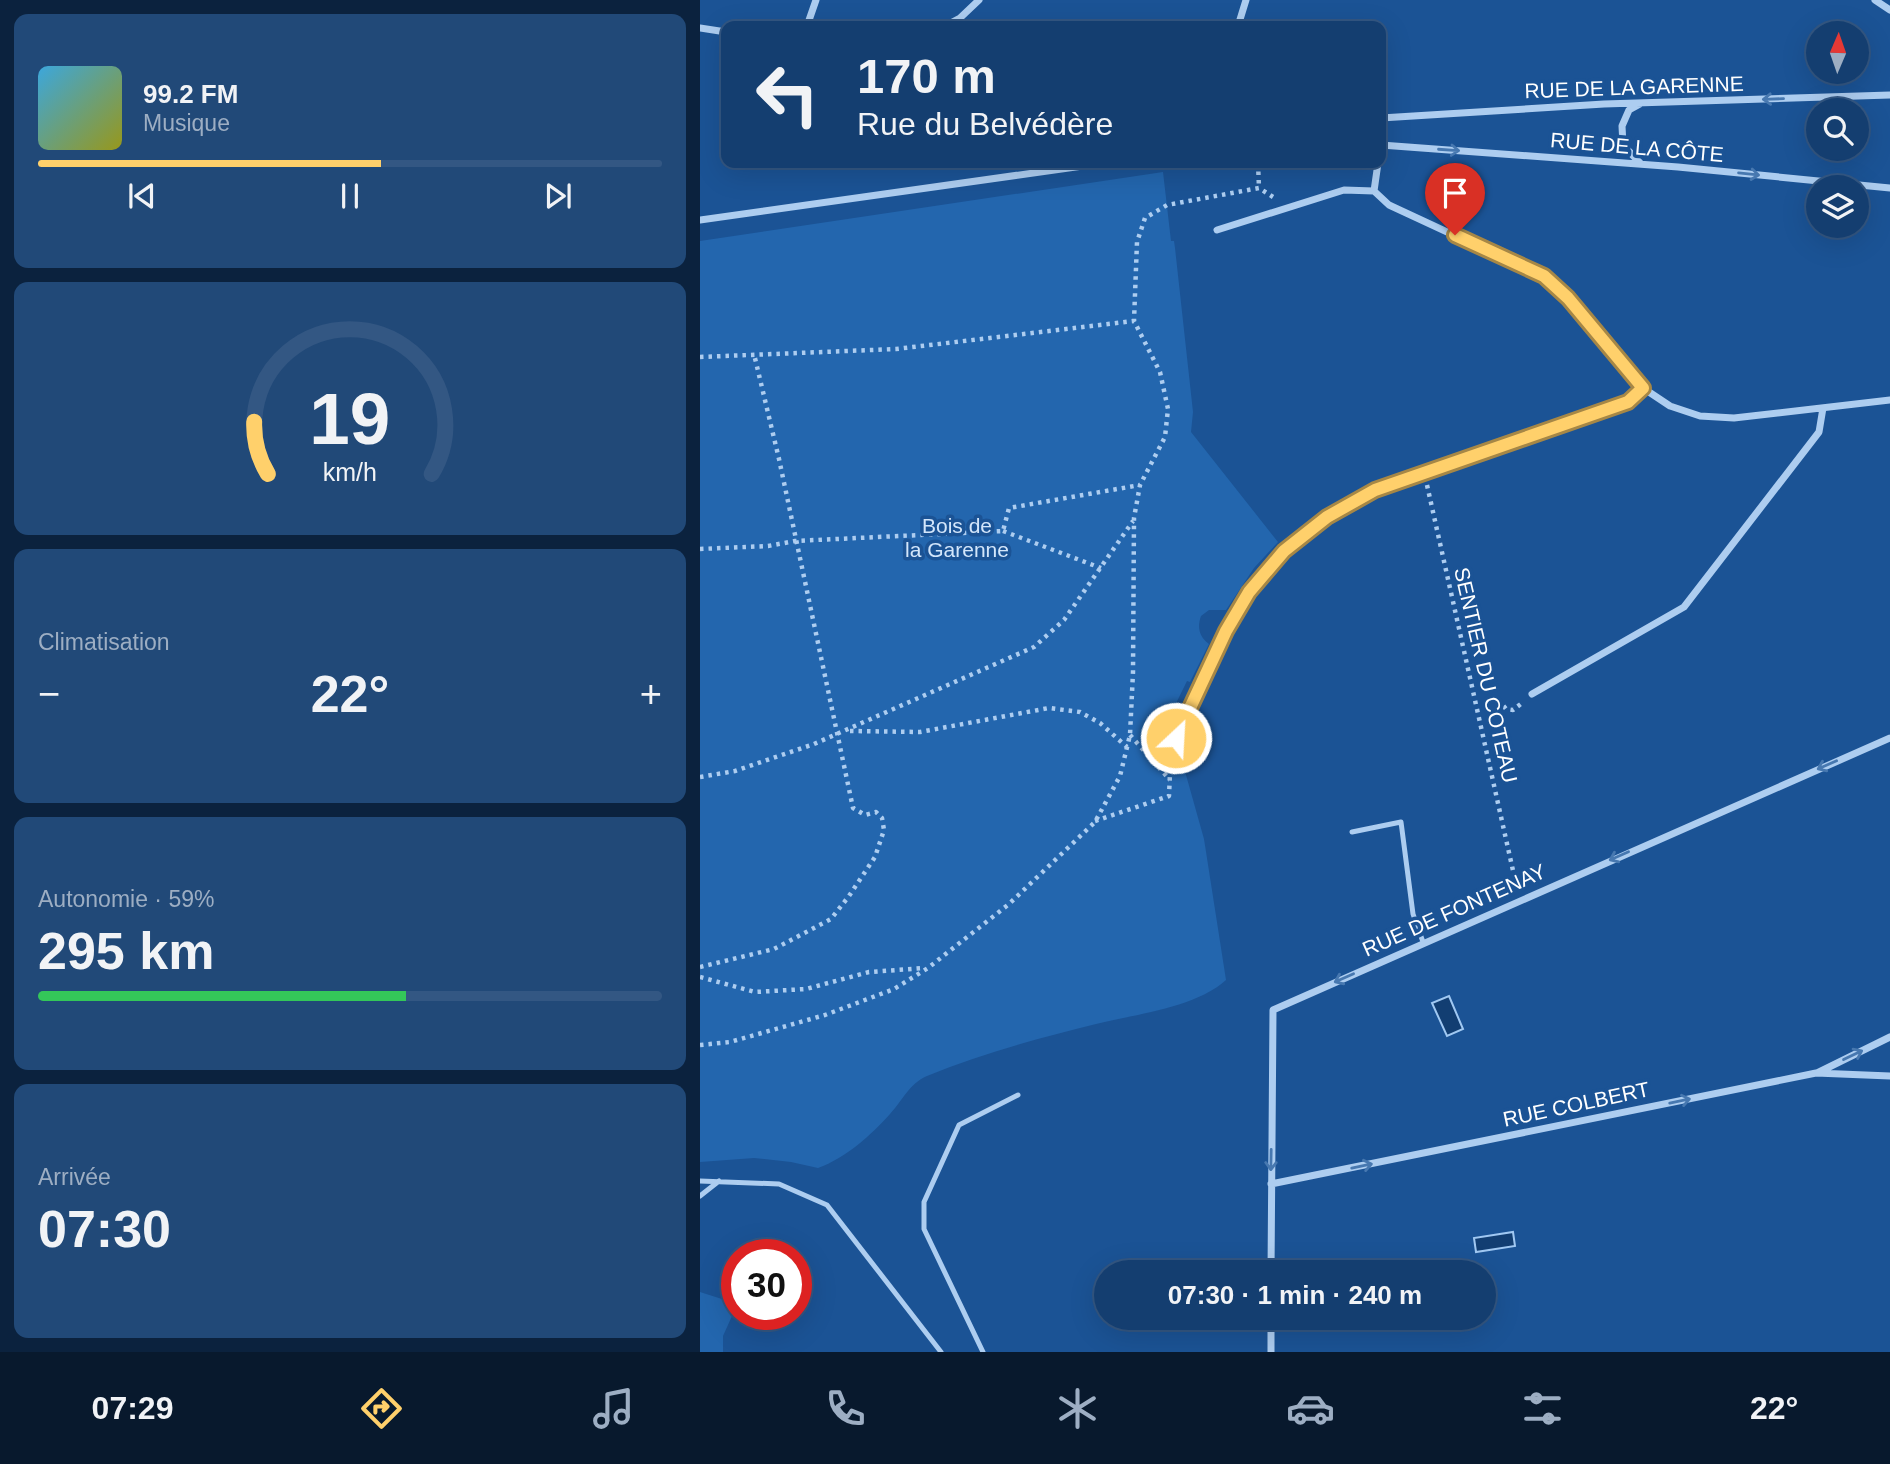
<!DOCTYPE html>
<html lang="fr">
<head>
<meta charset="utf-8">
<style>
	:root { --surface:#143e70; --page:#214978; --text:#f1f3f6; --muted:#9daec3; --line:#335783; --accent:#ffd06b }
	body { margin:0; font-family:Arial,sans-serif; background:var(--page); color:var(--text); height:100vh; display:flex; flex-direction:column; font-size:26px; white-space:nowrap }
	* { box-sizing:border-box; margin:0 }
	p { font-size:23px; color:var(--muted) }
	.icon { flex:none; width:38px; height:38px; fill:none; stroke:currentColor; stroke-width:2; stroke-linecap:round; stroke-linejoin:round }
	.map { position:relative; flex:1; overflow:hidden }
	.side { display:flex; flex-direction:column; gap:14px; padding:14px; background:#0b223e; width:700px }
	.side>* { flex:none }
	.guide { position:absolute; left:21px; top:21px; width:665px; height:147px; border-radius:14px; box-shadow:0 7px 28px #0002,0 0 0 2px var(--line); background:#143e70; color:var(--text); overflow:hidden }
	.needle { width:46px; rotate:2deg }
	.tools { position:absolute; left:1106px; top:21px; display:grid; gap:14px }
	.tools a { display:grid; place-items:center; width:63px; height:63px; border-radius:50%; background:var(--surface); box-shadow:0 7px 28px #0002,0 0 0 2px var(--line); font-size:35px }
	.speed { position:absolute; left:21px; top:1239px; display:flex; gap:14px; font-size:35px; font-weight:700; text-align:center }
	.speed>* { display:grid; place-content:center; width:91px; height:91px; border-radius:50%; background:var(--surface); box-shadow:0 7px 28px #0002,0 0 0 2px var(--line); line-height:1 }
	.speed .limit { border:10px solid #d22; background:#fff; color:#111 }
	.pin { position:absolute; display:grid; place-items:center; width:60px; height:60px; color:#fff; margin:-72px -30px; border-radius:50% 50% 50% 0; rotate:-45deg; box-shadow:0 0 7px #0007 }
	.pin .icon { rotate:45deg }
	.me { position:absolute; width:77px; margin:-38px; rotate:25deg; stroke-linejoin:round; filter:drop-shadow(0 0 5px #0008) }
	.turn { display:flex; align-items:center; gap:24px; height:147px; padding:0 21px; font-size:32px }
	.turn .icon { width:91px; height:91px; stroke-width:2.5 }
	.turn b { display:block; font-size:49px; line-height:60px }
	.big { font-size:52px; font-weight:700; line-height:1.1 }
	.side .tile { flex:1; display:flex; flex-direction:column; justify-content:center; gap:10px; min-width:0; padding:0 24px; border-radius:14px; background:var(--page) }
	.side .dial { align-items:center; gap:0 }
	.dial svg { height:182px; overflow:visible; fill:none; stroke:var(--line); stroke-width:7; stroke-linecap:round; text-anchor:middle }
	.dial text { fill:var(--text); stroke:none }
	.song { display:flex; align-items:center; gap:21px }
	.cover { width:84px; height:84px; border-radius:10px; background:linear-gradient(135deg,hsl(200 70% 55%),hsl(60 70% 35%)) }
	.played { height:7px; border-radius:4px; background:linear-gradient(90deg,var(--accent) 55%,var(--line) 55%) }
	.keys { display:flex; justify-content:space-around; direction:ltr }
	.heat { display:flex; justify-content:space-between; align-items:center; font-size:38px; direction:ltr }
	.charge { height:10px; border-radius:5px; background:linear-gradient(90deg,#34c759 59%,var(--line) 0) }
	.trip { position:absolute; left:394px; top:1260px; width:402px; height:70px; border-radius:35px; background:var(--surface); box-shadow:0 7px 28px #0002,0 0 0 2px var(--line); font-weight:700; line-height:70px; text-align:center }
	.tab-bar { display:flex; height:112px; justify-content:space-around; align-items:center; background:#08192d; color:var(--muted) }
	.tab-bar .icon { width:49px; height:49px }
	.tab-bar .on { color:var(--accent) }
	.tab-bar b { font-size:32px; color:var(--text) }
	main { display:flex; flex:1; min-height:0 }
	.map>svg:first-child { display:block }
	.green { fill:#2366ae }
	.water { fill:#123e72; stroke:#a0c8f2; stroke-width:2 }
	.lines { fill:none; stroke-linecap:round; stroke-linejoin:round }
	.path { stroke:#adcdf0; stroke-width:4.5; stroke-dasharray:3.5 5; stroke-linecap:butt }
	.service { stroke:#adcdf0; stroke-width:5 }
	.minor { stroke:#adcdf0; stroke-width:7 }
	.oneway { stroke:#4778b0 }
	.route-casing { stroke:#a68746; stroke-width:18 }
	.route { stroke:#ffd06b; stroke-width:12 }
	.labels { text-anchor:middle; dominant-baseline:central; stroke-width:7; stroke-linejoin:round; paint-order:stroke }
	.street-label { font-size:21px; fill:#fff; stroke:#1b5395 }
	.park-label { font-size:21px; fill:#d3e6fb; stroke:#1b5395 }
</style>
</head>
<body>
<main>
<section class="side">
<div class="tile">
<div class="song"><i class="cover"></i><div><b>99.2 FM</b><p>Musique</p></div></div>
<div class="played"></div>
<div class="keys"><svg class="icon" aria-label="previous" viewBox="0 0 24 24"><path d="M18 5L8 12l10 7zM5 5v14"/></svg><svg class="icon" aria-label="pause" viewBox="0 0 24 24"><path d="M8 5v14M16 5v14"/></svg><svg class="icon" aria-label="next" viewBox="0 0 24 24"><path d="M6 5l10 7-10 7zM19 5v14"/></svg></div>
</div>
<div class="tile dial"><svg viewBox="0 0 100 80">
<path d="M14 69A42 42 0 1 1 86 69"/>
<path d="M14 69A42 42 0 0 1 8 46" stroke="#ffd06b"/>
<text x="50" y="56" font-size="32" font-weight="700">19</text>
<text x="50" y="72" font-size="11">km/h</text>
</svg></div>
<div class="tile"><p>Climatisation</p>
<div class="heat"><a>−</a><b class="big">22°</b><a>+</a></div>
</div>
<div class="tile"><p>Autonomie · 59%</p><b class="big">295 km</b><div class="charge"></div></div>
<div class="tile"><p>Arrivée</p><b class="big">07:30</b></div>
</section>
<div class="map">
<svg width="1190" height="1352" viewBox="0 0 1190 1352">
	<rect width="100%" height="100%" fill="#1b5395"/>
	<!-- green -->
	<path class="green" d="M463,172L471,241H474L475,248L493,412L491,432L578,542L554,568L526,610H509L501,616C497,627 499,637 509,644L490,682L487,681C474,708 464,721 472,750H479L504,839L526,980C495,1008 436,1014 396,1024C339,1038 281,1054 227,1076C209,1084 203,1100 190,1114C171,1135 146,1158 118,1168L91,1162L54,1158L0,1162V241Z
		M0,1292L25,1300L32,1316L23,1336V1352H0Z"/>
	<!-- water -->
	<path class="water" d="M749,996L763,1029L747,1036L732,1003Z
		M813,1232L815,1246L776,1252L774,1238Z"/>
	<g class="lines">
		<!-- path -->
		<path class="path" d="M558,163L559,188
			M0,357L196,349L434,321
			M727,485L816,884
			M303,531L401,568
			M0,549L68,546L95,541L303,531L309,508L440,485
			M796,705L802,704L806,709L813,710L822,703
			M150,731L220,732L349,708L380,712L400,723L427,747
			M430,735L470,780
			M0,777L35,771L114,744L334,647L364,620L433,521
			M395,821L469,796L471,750
			M0,967L74,949L131,919L149,896L175,857L184,830L182,818L176,812L165,815L153,808L79,459L54,354
			M0,977L55,992L106,989L169,972L225,968
			M0,1045L30,1042L125,1015L194,989L228,968L309,904L395,822L420,776L430,735L433,672L434,518L440,485L465,437L468,409L460,372L434,321L437,242L445,218L467,205L559,188L573,197"/>
		<!-- service -->
		<path class="service" d="M652,832L701,822L713,914L723,942
			M0,1181L79,1184L127,1205L241,1352
			M0,1196L19,1181
			M283,1352L224,1229V1202L259,1125L318,1095"/>
		<!-- minor -->
		<path class="minor" d="M1175,0L1190,10
			M107,26L116,0
			M245,26L260,18L279,0
			M538,26L546,0
			M0,28L26,32
			M940,104L929,110L922,126L923,145L941,164
			M681,118L904,104L1190,95
			M681,145L978,167L1190,188
			M681,145L684,118
			M674,191L689,205L844,277L868,298L943,388L970,406L1000,416L1034,418L1190,400
			M674,191L678,163
			M0,220L404,163
			M517,230L644,190L674,191
			M832,694L984,607L1119,432L1123,408
			M476,738L526,631L549,592L584,551L627,517L675,490L928,402L943,388
			M1117,1073L1190,1037
			M571,1184L1116,1073L1190,1076
			M571,1272L573,1010L1190,738
			M571,1352V1318"/>
	</g>
	<!-- one-way arrows -->
	<defs><path id="oneway-shaft" d="M-6 0H5M1.5-3L5.5 0L1.5 3" fill="none" stroke-width="1.6" stroke-linecap="round" stroke-linejoin="round" transform="scale(1.75)"/></defs>
	<g class="oneway">
		<use href="#oneway-shaft" transform="translate(1073 99) rotate(178)"/>
		<use href="#oneway-shaft" transform="translate(749 150) rotate(4)"/>
		<use href="#oneway-shaft" transform="translate(1049 174) rotate(6)"/>
		<use href="#oneway-shaft" transform="translate(1127 765) rotate(156)"/>
		<use href="#oneway-shaft" transform="translate(919 856) rotate(156)"/>
		<use href="#oneway-shaft" transform="translate(644 978) rotate(156)"/>
		<use href="#oneway-shaft" transform="translate(1153 1055) rotate(-26)"/>
		<use href="#oneway-shaft" transform="translate(980 1101) rotate(-12)"/>
		<use href="#oneway-shaft" transform="translate(571 1160) rotate(91)"/>
		<use href="#oneway-shaft" transform="translate(662 1166) rotate(-12)"/>
	</g>
	<g class="lines">
		<!-- route casing -->
		<g class="route-casing">
			<path id="route" d="M476,738L526,631L549,592L584,551L627,517L675,490L928,402L943,388L868,298L844,276L755,235"/>
		</g>
		<!-- route -->
		<use href="#route" class="route"/>
	</g>
	<g class="labels">
		<!-- street labels -->
		<g class="street-label">
			<text transform="translate(934 87) rotate(-2)">RUE DE LA GARENNE</text>
			<text transform="translate(937 147) rotate(5)">RUE DE LA CÔTE</text>
			<text transform="translate(786 675) rotate(77)">SENTIER DU COTEAU</text>
			<text transform="translate(754 910) rotate(-24)">RUE DE FONTENAY</text>
			<text transform="translate(876 1104) rotate(-12)">RUE COLBERT</text>
		</g>
		<!-- park labels -->
		<g class="park-label">
			<text x="257" y="525">Bois de<tspan x="257" dy="24">la Garenne</tspan></text>
		</g>
	</g>
</svg>
<div class="tools">
<a><svg class="needle" viewBox="-14 -14 28 28"><path d="M0-13l5 13h-10z" fill="#e53935"/><path d="M0 13l5-13h-10z" fill="#9daec3"/></svg></a>
<a><svg class="icon" aria-label="search" viewBox="0 0 24 24"><circle cx="10" cy="10" r="6"/><path d="M15 15l6 6"/></svg></a>
<a><svg class="icon" aria-label="layers" viewBox="0 0 24 24"><path d="M12 4l9 5-9 5-9-5zM3 14l9 5 9-5"/></svg></a>
</div>
<div class="speed"><div class="limit">30</div></div>
<div class="pin" style="left:755px;top:235px;background:#d93025"><svg class="icon" aria-label="arrive" viewBox="0 0 24 24"><path d="M6 21V4h12l-3 4 3 4H6"/></svg></div>
<svg class="me" style="left:476px;top:738px" viewBox="-20 -20 40 40"><circle r="17" fill="#ffd06b" stroke="#fff" stroke-width="3"/><path d="M0-11L8 9 0 5-8 9z" fill="#fff"/></svg>
<div class="trip">07:30 · 1 min · 240 m</div>
<div class="guide">
<div class="turn"><svg class="icon" aria-label="left" viewBox="0 0 24 24"><path d="M17 20v-9H6M10 6l-5 5 5 5"/></svg><div><b>170 m</b>Rue du Belvédère</div></div>
</div>
</div>
</main>
<nav class="tab-bar">
<b>07:29</b>
<svg class="icon on" aria-label="directions" viewBox="0 0 24 24"><path d="M12 3l9 9-9 9-9-9zM9 14v-3h6M13 9l2 2-2 2"/></svg>
<svg class="icon" aria-label="music" viewBox="0 0 24 24"><path d="M9 18V5l10-2v13"/><circle cx="6" cy="18" r="3"/><circle cx="16" cy="16" r="3"/></svg>
<svg class="icon" aria-label="phone" viewBox="0 0 24 24"><path d="M5 4h4l2 5-3 2q2 4 5 5l2-3 5 2v4C11 20 4 13 5 4z"/></svg>
<svg class="icon" aria-label="climate" viewBox="0 0 24 24"><path d="M12 3v18M4 7l16 10M4 17L20 7"/></svg>
<svg class="icon" aria-label="car" viewBox="0 0 24 24"><path d="M5 17H2v-5l4-1 3-4h7l3 4 3 1v5h-3M9 17h6M6 11h13"/><circle cx="7" cy="17" r="2"/><circle cx="17" cy="17" r="2"/></svg>
<svg class="icon" aria-label="filters" viewBox="0 0 24 24"><path d="M4 7h16M4 17h16"/><circle cx="9" cy="7" r="2"/><circle cx="15" cy="17" r="2"/></svg>
<b>22°</b>
</nav>
</body>
</html>
